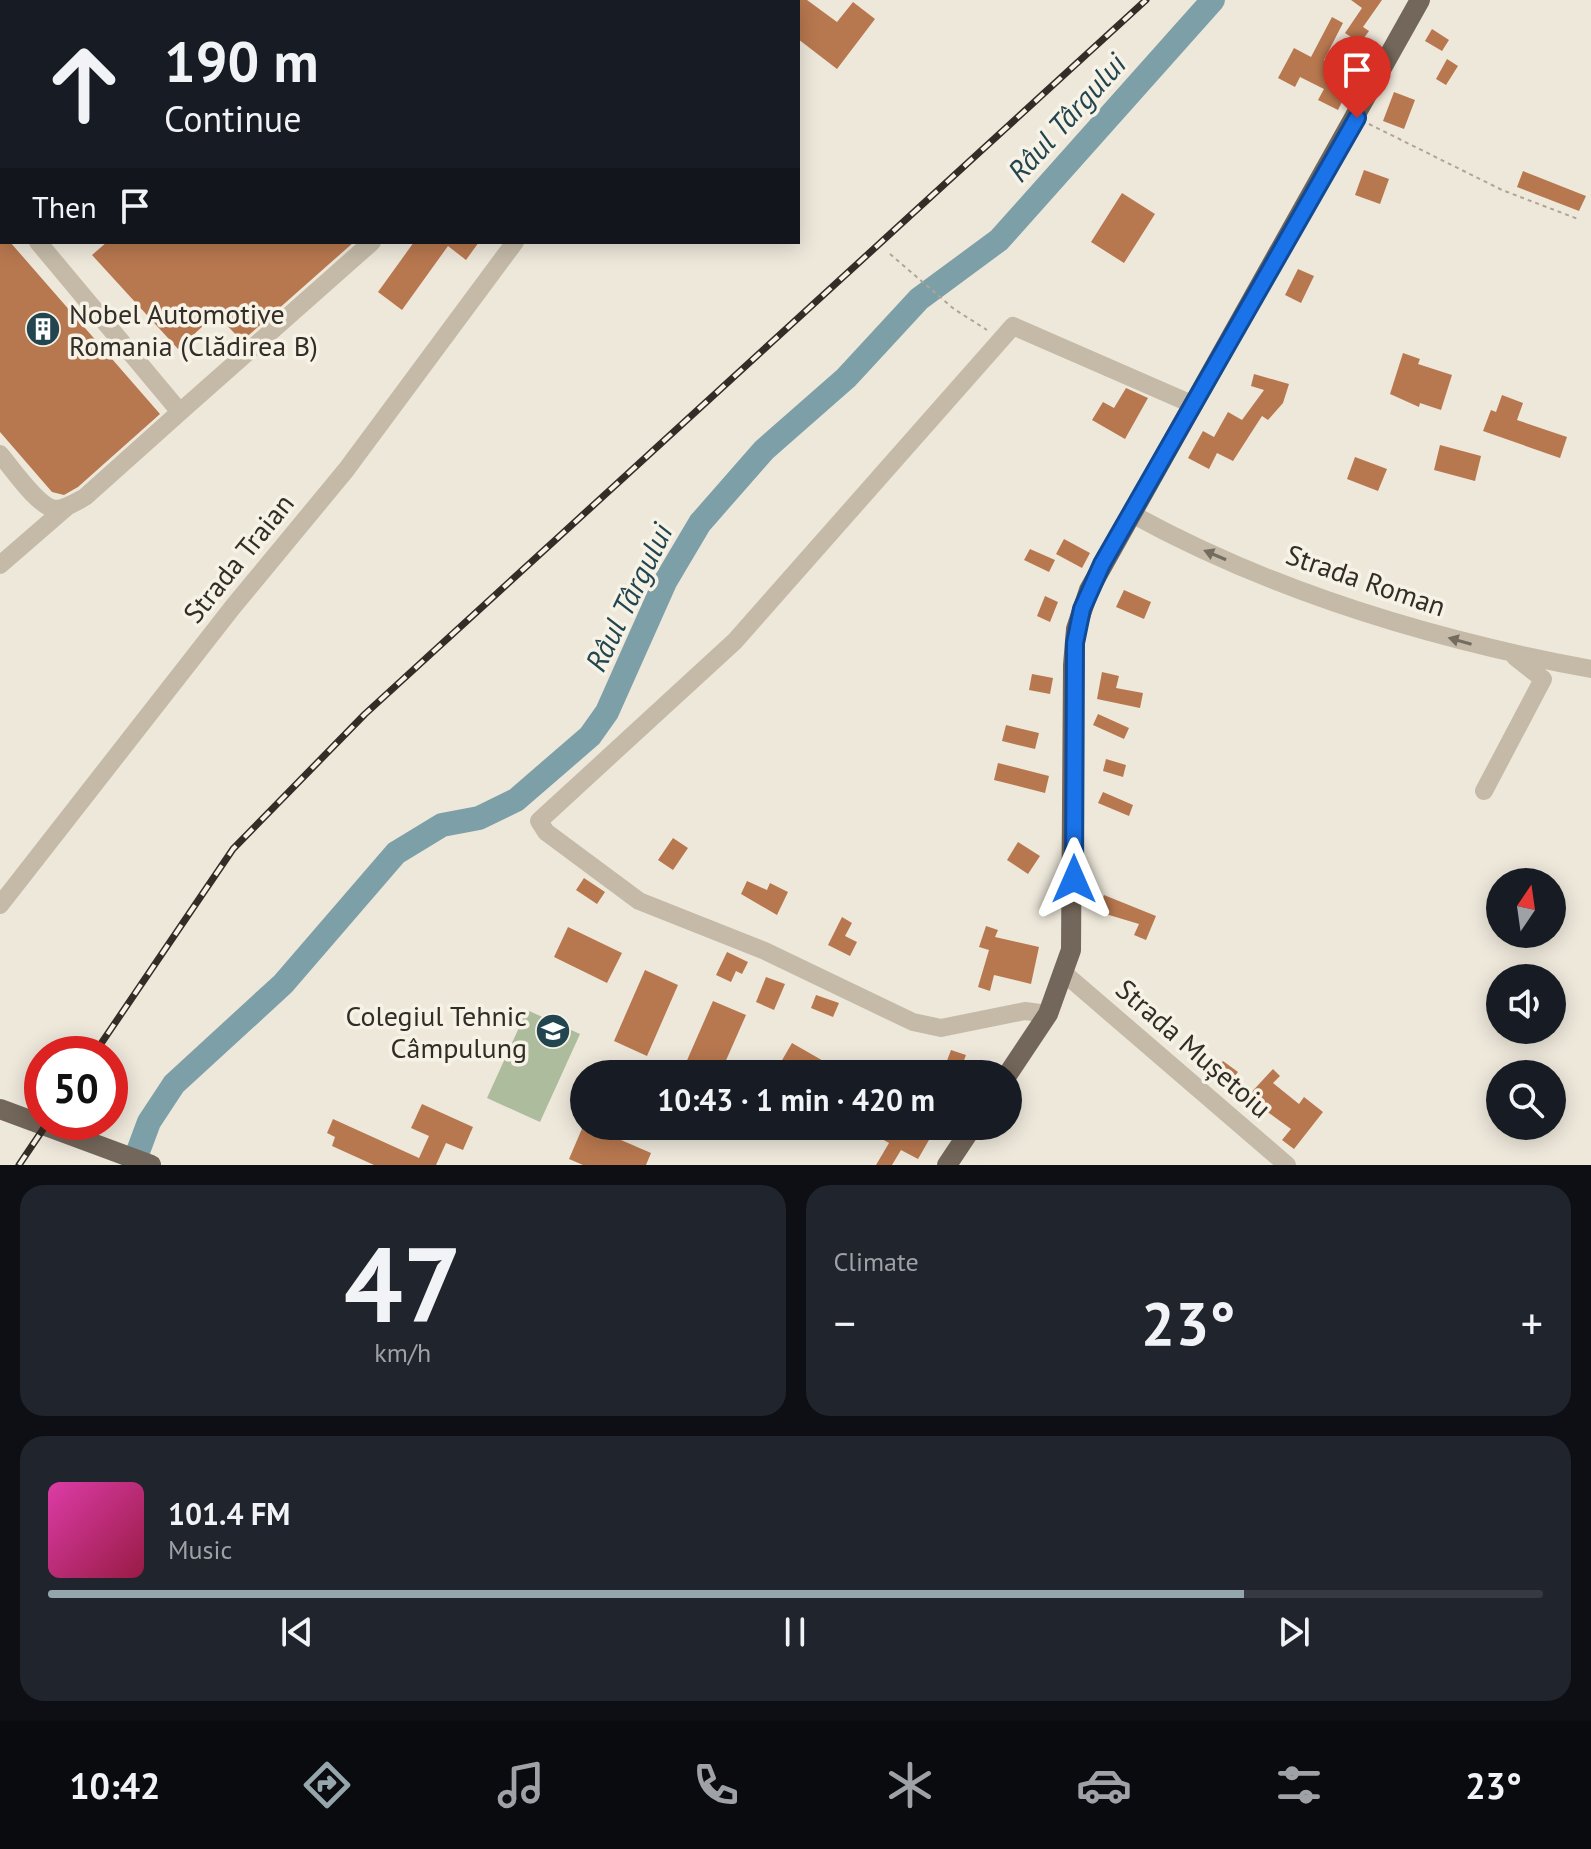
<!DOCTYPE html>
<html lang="en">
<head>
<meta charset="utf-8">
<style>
	:root { --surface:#171b24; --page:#20242c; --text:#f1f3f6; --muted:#9ea1a6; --line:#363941; --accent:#94a5ab }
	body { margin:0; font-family:"PT Sans",sans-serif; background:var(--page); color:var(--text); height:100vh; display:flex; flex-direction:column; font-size:30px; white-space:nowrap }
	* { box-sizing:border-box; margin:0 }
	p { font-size:26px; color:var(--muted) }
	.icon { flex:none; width:44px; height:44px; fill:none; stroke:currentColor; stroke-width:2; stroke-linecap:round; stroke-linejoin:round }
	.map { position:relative; height:1165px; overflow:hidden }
	.side { display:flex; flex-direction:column; gap:20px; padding:20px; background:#0d0f14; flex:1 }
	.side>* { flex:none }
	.hud { position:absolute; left:0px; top:0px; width:800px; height:244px; box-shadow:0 4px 20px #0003; background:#171b24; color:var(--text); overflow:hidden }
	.needle { width:52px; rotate:13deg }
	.fabs { position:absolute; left:1486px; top:868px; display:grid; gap:16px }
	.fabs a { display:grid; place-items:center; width:80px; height:80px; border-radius:50%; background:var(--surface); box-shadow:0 4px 20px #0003; font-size:40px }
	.speed { position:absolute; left:24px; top:1036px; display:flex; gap:16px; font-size:40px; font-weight:700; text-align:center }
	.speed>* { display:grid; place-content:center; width:104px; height:104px; border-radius:50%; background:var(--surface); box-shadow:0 4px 20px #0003; line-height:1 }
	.speed .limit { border:12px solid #d22; background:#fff; color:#111 }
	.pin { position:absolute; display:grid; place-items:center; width:68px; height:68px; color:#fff; margin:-82px -34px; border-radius:50% 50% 50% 0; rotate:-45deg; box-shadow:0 0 8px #0007 }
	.pin .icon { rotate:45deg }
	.me { position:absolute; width:88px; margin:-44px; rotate:0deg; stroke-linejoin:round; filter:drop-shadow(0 0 6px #0008) }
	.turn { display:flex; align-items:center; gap:28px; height:168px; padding:0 32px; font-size:36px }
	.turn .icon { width:104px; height:104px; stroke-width:2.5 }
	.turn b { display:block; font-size:56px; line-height:68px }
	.then { display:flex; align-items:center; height:76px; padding:0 32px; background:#0003; gap:16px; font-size:30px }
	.big { font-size:60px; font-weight:600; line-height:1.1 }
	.side .card { flex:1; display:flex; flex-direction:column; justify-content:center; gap:12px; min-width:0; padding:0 28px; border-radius:24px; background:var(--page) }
	.side .dial { align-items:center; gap:0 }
	.dial b { font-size:104px; line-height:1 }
	.song { display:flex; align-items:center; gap:24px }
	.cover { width:96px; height:96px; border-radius:12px; background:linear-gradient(135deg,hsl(320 70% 55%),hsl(340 70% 35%)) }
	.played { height:8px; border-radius:4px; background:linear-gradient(90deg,var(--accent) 80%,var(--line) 80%) }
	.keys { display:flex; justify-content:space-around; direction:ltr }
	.heat { display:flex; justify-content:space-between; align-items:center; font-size:44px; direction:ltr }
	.side .tiles { flex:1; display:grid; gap:20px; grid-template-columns:1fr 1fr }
	.card:last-child { grid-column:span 2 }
	.trip { position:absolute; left:570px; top:1060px; width:452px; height:80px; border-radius:40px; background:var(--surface); box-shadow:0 4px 20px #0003; font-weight:600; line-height:80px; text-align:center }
	.menu { display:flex; height:128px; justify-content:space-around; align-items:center; background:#090b0e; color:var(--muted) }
	.menu .icon { width:56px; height:56px }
	.menu .current { color:var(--accent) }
	.menu b { font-size:36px; color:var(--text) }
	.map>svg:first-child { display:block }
	.green { fill:#acbc9c }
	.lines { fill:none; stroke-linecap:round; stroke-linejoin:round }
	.river { stroke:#7da0a8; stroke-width:24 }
	.building { fill:#b8784f }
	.path { stroke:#b1a492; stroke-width:2; stroke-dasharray:4 4; stroke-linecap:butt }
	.minor { stroke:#c5baa8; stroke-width:18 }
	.major { stroke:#73665a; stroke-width:20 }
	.rail-casing { stroke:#332d27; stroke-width:7 }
	.rail { stroke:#f7f2e6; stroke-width:4; stroke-dasharray:12; stroke-linecap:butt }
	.oneway { fill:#756c61 }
	.route-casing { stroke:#114b97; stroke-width:20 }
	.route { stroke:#1a73e8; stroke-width:14 }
	.labels { text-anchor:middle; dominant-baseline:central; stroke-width:7; stroke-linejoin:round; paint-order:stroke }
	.poi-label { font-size:28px; fill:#332d27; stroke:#f7f2e6; text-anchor:start }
	.street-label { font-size:28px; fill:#332d27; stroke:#f7f2e6 }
	.water-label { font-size:30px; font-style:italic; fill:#22454f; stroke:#f7f2e6 }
</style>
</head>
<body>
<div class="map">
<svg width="1591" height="1165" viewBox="0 0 1591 1165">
	<rect width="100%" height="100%" fill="#eee8db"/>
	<!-- green -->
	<path class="green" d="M527,1010L580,1034L540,1122L487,1098Z"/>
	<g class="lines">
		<!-- river -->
		<path class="river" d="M133,1165L149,1122L174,1084L283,984L396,853L442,825L479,818L516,800L590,736L607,712L665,582L700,523L764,450L846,378L919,299L999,240L1213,0"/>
	</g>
	<!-- building -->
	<path class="building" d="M798,0H807L837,22L853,2L875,19L837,69L798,39Z
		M1351,0H1382L1363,27L1369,31L1360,43L1345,33L1362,8Z
		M1332,17L1343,23L1324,60L1355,76L1338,110L1318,100L1324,89L1300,77L1295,87L1278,78L1294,48L1311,57Z
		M1432,29L1449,40L1442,51L1425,41Z
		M1447,59L1458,66L1446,85L1436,79Z
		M1394,92L1415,100L1404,129L1383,121Z
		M1364,170L1389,179L1380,204L1355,195Z
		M1523,171L1586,196L1579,211L1517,187Z
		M1122,193L1155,214L1124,263L1091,242Z
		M0,242H10L160,414L78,487L64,495L52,492L0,432Z
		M107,242H354L242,341L216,314L178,349L92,255Z
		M414,242H479L466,260L448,246L402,310L378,292Z
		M1298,269L1314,276L1301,303L1285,295Z
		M1403,353L1420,359L1418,364L1452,375L1441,410L1420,403L1419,407L1390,394Z
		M1254,374L1289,384L1283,403L1268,420L1262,416L1233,461L1217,453L1209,469L1188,458L1203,431L1214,437L1228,412L1242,420L1264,390L1251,386Z
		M1126,388L1148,398L1125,439L1092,420L1103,402L1114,408Z
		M1502,395L1523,403L1517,420L1567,437L1560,458L1483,431L1491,410L1496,412Z
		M1440,445L1481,456L1475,481L1434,470Z
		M1355,457L1387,469L1378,491L1347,479Z
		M1064,539L1090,553L1082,568L1056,554Z
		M1030,549L1055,560L1049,572L1024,560Z
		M1124,590L1151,602L1144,619L1116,607Z
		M1045,596L1058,602L1050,622L1037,616Z
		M1102,672L1119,676L1116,688L1143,693L1140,708L1097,699Z
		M1032,674L1053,678L1050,694L1029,690Z
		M1098,714L1129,728L1124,739L1093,725Z
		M1006,725L1039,733L1035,749L1002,741Z
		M1106,759L1126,765L1123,777L1103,771Z
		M998,763L1049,776L1045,793L994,780Z
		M1103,792L1133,805L1129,816L1098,803Z
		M673,838L688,848L673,870L658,860Z
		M1018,842L1040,856L1028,874L1007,860Z
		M584,878L605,892L597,904L576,890Z
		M747,881L767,890L770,883L788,892L777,915L741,894Z
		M1104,895L1156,916L1146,940L1134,935L1139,924L1099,912Z
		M842,917L852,923L845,936L857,942L850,956L828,945Z
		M986,926L998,930L995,937L1039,947L1031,984L994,975L990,991L978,987L989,950L979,947Z
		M568,927L622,953L607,983L554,957Z
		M727,952L748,962L742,974L736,971L731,982L716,975Z
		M645,970L678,985L647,1056L614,1041Z
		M766,977L785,984L774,1010L756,1002Z
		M816,995L839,1003L833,1017L811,1008Z
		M713,1001L746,1015L720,1074H681Z
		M792,1043L846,1074H774Z
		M951,1050L966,1055L959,1074H942Z
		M1223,1061L1238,1072L1230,1082L1215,1071Z
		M1273,1069L1280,1076L1273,1083L1299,1104L1304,1097L1323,1112L1294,1149L1282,1140L1291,1129L1247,1097Z
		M422,1104L473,1127L463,1150L446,1143L436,1165H374L332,1146L335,1137L327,1133L333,1119L419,1158L429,1136L411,1128Z
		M584,1124L651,1153L646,1165H583L569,1159Z
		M859,1126H937L918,1159L901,1150L892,1165H876L889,1143Z"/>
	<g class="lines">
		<!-- path -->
		<path class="path" d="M1369,124L1502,190L1578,219
			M890,254L954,309L987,330"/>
		<!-- minor -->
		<path class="minor" d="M284,0L285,2
			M126,2L129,0
			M689,2L690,0
			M0,110L2,108
			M0,197L2,199
			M38,242L180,412L372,242
			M0,454C11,467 38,507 55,509C65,509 76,502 85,497L180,412
			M1132,514C1272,591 1435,640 1591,669
			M0,565L68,506
			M1484,791L1543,679L1515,657
			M0,905L232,608L346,470L515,242
			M1065,974L1287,1165
			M1048,1014L1025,1011L941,1028L913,1022L765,951L639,901L546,832L539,821L735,641L1013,326L1194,405"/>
		<!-- major -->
		<path class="major" d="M1008,1074L1048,1014L1071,950L1073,665L1076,629L1089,590L1420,0
			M0,1109L151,1165
			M947,1165L973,1126"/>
		<!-- rail casing -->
		<g class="rail-casing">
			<path id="rail" d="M94,1054L233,849L365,714L1146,0
				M19,1165L48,1122"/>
		</g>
		<!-- rail -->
		<use href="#rail" class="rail"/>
	</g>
	<!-- one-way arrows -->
	<defs><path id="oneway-solid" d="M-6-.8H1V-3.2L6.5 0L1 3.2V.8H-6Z" transform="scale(2)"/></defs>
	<g class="oneway">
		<use href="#oneway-solid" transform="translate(1215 555) rotate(-157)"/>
		<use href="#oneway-solid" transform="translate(1460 641) rotate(-164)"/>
	</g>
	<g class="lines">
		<!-- route casing -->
		<g class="route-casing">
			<path id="route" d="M1074,879L1075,643L1082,609L1102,564L1357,118"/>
		</g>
		<!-- route -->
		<use href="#route" class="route"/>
	</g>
	<!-- icons -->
	<defs>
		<g id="building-disc" transform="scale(1.8)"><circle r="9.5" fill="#22454f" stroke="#f7f2e6"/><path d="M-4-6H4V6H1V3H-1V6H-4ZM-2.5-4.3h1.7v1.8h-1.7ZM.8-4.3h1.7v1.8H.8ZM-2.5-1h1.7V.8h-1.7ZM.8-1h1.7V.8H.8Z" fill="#fff"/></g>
		<g id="school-disc" transform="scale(1.8)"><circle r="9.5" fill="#22454f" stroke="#f7f2e6"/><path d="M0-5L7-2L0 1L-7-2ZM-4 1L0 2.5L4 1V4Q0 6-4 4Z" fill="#fff"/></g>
	</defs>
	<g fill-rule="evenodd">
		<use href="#building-disc" x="43" y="329"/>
		<use href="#school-disc" x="553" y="1031"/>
	</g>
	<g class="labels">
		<!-- poi labels -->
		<g class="poi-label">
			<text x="69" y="313">Nobel Automotive<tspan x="69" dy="32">Romania (Clădirea B)</tspan></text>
			<text x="527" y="1015" text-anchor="end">Colegiul Tehnic<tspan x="527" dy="32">Câmpulung</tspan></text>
		</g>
		<!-- street labels -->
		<g class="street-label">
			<text transform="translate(238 558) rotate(-51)">Strada Traian</text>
			<text transform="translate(1366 580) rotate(19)">Strada Roman</text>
			<text transform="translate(1194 1048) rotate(41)">Strada Mușetoiu</text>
		</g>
		<!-- water labels -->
		<g class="water-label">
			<text transform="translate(1066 117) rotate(-48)">Râul Târgului</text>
			<text transform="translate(628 597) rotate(-64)">Râul Târgului</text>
		</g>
	</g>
</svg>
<div class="fabs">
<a><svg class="needle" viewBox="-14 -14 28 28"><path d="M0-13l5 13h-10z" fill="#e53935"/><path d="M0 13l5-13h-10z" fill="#9ea1a6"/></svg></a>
<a><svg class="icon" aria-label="sound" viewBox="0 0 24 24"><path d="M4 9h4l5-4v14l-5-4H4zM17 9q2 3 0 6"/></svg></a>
<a><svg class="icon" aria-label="search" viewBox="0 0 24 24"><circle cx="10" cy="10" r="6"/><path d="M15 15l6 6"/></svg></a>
</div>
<div class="speed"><div class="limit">50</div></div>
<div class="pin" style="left:1357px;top:118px;background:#d93025"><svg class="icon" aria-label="arrive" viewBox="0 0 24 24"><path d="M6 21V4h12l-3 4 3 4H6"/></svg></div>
<svg class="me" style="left:1074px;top:879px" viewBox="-20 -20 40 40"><path d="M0-17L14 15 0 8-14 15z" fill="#1a73e8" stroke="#fff" stroke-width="4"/></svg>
<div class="trip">10:43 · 1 min · 420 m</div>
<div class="hud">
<div class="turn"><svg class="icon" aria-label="ahead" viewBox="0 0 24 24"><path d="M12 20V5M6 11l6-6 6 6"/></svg><div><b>190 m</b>Continue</div></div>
<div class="then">Then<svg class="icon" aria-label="arrive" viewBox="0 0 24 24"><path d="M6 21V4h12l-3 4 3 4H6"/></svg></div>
</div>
</div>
<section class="side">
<div class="tiles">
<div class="card dial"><b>47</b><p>km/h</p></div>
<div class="card"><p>Climate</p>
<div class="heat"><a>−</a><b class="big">23°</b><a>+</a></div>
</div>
<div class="card">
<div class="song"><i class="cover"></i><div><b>101.4 FM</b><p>Music</p></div></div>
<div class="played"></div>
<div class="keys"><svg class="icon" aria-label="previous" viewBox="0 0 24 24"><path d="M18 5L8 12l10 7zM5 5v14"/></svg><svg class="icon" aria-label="pause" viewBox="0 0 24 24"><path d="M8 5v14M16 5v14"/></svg><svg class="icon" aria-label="next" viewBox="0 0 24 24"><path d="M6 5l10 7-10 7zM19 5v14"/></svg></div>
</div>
</div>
</section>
<nav class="menu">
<b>10:42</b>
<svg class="icon current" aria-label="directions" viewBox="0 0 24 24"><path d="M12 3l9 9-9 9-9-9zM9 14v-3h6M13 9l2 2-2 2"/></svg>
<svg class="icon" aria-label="music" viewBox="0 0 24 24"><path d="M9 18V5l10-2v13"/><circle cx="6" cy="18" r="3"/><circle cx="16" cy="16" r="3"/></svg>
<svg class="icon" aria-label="phone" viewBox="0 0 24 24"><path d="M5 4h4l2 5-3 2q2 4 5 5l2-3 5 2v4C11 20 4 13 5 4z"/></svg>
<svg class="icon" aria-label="climate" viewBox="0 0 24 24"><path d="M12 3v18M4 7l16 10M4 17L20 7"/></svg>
<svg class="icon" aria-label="car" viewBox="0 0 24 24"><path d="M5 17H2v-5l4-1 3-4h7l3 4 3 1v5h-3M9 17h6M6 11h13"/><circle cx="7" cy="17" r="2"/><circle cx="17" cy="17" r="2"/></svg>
<svg class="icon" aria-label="filters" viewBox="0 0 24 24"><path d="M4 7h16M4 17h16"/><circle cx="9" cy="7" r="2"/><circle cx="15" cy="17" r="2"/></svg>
<b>23°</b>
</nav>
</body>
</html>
